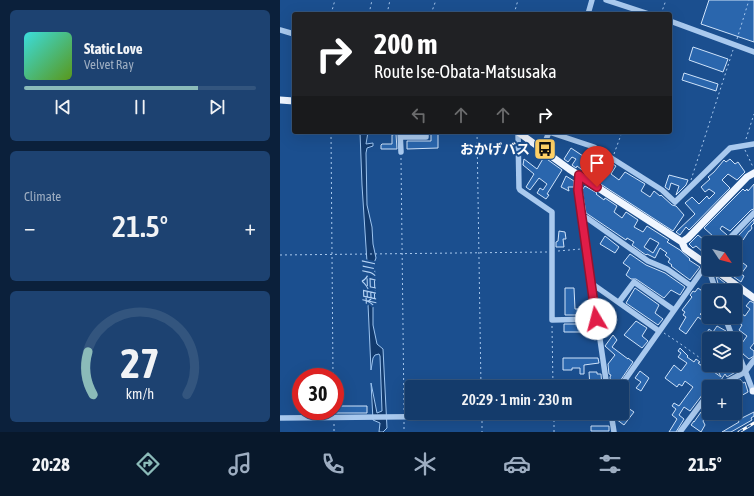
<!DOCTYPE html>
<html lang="en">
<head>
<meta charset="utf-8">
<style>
	:root { --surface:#143b6b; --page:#1d4271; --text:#f1f3f6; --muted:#9dadc1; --line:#33557e; --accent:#8bbbb9 }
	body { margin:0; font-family:"Asap Condensed","Noto Sans JP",sans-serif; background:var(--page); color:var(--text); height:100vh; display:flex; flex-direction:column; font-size:15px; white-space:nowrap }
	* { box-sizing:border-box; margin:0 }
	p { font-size:13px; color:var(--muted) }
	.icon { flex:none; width:22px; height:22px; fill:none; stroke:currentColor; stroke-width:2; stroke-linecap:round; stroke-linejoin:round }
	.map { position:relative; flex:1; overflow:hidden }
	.sheet { display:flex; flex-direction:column; gap:10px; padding:10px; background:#0b203b; width:280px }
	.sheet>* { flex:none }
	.top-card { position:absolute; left:12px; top:12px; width:380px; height:122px; border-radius:4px; box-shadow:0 4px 16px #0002,0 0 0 1px var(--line); background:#202124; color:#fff; overflow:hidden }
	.needle { width:26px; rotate:125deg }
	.controls { position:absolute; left:422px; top:236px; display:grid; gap:8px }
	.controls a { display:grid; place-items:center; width:40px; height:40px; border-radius:4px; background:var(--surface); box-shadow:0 4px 16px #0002,0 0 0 1px var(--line); font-size:20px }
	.speed { position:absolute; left:12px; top:368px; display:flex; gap:8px; font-size:20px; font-weight:700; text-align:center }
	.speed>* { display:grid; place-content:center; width:52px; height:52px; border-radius:50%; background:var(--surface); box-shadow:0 4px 16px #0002,0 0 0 1px var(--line); line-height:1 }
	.speed .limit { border:6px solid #d22; background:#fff; color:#111 }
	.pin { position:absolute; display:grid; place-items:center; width:34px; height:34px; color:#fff; margin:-41px -17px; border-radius:50% 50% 50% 0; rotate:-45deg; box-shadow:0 0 4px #0007 }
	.pin .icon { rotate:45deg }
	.me { position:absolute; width:44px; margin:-22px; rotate:352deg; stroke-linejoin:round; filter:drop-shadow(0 0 3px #0008) }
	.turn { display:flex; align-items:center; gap:14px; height:84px; padding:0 16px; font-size:18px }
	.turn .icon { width:52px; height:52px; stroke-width:2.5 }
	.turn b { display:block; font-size:28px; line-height:34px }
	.lanes { display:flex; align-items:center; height:38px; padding:0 16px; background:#0003; justify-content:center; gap:20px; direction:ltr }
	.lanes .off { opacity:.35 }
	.big { font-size:30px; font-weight:600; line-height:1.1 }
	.sheet .card { flex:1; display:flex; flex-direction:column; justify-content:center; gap:6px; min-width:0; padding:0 14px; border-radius:6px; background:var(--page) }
	.sheet .dial { align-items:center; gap:0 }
	.dial svg { height:104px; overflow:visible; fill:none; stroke:var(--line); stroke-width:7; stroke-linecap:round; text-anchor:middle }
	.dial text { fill:var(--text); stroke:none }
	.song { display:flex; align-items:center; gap:12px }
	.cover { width:48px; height:48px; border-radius:6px; background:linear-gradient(135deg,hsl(180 70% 55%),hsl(90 70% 35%)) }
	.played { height:4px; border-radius:2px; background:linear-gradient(90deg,var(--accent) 75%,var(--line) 75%) }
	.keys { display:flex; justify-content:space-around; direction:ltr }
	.heat { display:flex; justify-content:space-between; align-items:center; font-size:22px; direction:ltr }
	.trip { position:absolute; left:125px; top:380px; width:224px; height:40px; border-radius:4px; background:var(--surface); box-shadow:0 4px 16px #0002,0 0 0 1px var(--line); font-weight:600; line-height:40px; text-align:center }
	.dock { display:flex; height:64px; justify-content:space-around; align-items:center; background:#08182b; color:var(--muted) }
	.dock .icon { width:28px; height:28px }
	.dock .active { color:var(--accent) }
	.dock b { font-size:18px; color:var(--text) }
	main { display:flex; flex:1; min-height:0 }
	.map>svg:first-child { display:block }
	.water { fill:#123a6d; stroke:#9cc4f0 }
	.building { fill:#2a66ad; stroke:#cfe3fa; fill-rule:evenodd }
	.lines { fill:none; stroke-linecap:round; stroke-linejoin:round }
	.path { stroke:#a9c9ee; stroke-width:1; stroke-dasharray:2 3; stroke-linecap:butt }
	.minor { stroke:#a9c9ee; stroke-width:5.5 }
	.major { stroke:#f0f6ff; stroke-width:7 }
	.rail-casing { stroke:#fff; stroke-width:3 }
	.rail { stroke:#1b4f8f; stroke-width:1.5; stroke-dasharray:4.5; stroke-linecap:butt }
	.route-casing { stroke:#92132f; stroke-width:10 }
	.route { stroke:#e11d48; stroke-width:7 }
	.labels { text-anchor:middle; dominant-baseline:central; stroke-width:4; stroke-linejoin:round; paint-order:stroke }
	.poi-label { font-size:14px; font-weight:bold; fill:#fff; stroke:#1b4f8f; text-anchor:end }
	.water-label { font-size:15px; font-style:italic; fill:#b5d3f5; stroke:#1b4f8f }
</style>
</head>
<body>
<main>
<section class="sheet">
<div class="card">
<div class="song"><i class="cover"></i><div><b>Static Love</b><p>Velvet Ray</p></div></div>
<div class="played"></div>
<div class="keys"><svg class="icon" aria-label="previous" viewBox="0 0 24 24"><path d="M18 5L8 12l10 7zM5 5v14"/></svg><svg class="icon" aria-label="pause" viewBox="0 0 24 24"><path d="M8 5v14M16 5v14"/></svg><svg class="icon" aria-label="next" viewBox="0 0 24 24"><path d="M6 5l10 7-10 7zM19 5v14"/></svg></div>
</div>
<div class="card"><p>Climate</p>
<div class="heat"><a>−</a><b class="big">21.5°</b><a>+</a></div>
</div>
<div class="card dial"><svg viewBox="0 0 100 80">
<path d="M14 69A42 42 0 1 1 86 69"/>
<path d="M14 69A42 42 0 0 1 10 36" stroke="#8bbbb9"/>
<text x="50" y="56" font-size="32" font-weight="700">27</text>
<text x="50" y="72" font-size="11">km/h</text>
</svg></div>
</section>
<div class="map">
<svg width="474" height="432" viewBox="0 0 474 432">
	<rect width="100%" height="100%" fill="#1b4f8f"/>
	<!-- water -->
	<path class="water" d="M80,132H88L86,144L93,143V146L87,148L86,153L87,205L92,227L93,244L96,258L94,263L96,287L94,295L95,301L93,307V325L97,344L103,349L107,428L103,432H99L100,423L93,420L91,383L97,413L102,411L100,356L99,354L95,355L93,358L91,370L88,304L89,293L82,185Z"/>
	<!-- building -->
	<path class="building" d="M429,0H474V42L421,24Z
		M413,47L448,59L443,72L409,60Z
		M404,73L438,84L436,91L402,80Z
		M151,132H158V148L127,149V141H151Z
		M116,134L117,149H101V145L102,144H112V135Z
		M291,148L303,156L302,159L311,165L316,161L319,164L323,158L336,166L331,174L339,180L345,172L365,184L361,191L370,197L374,191L380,196L381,195L392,205L396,206L404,215L393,231L319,183L322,179L312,173L310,176L297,166L296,168L292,165L296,159L292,157L288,162L284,159Z
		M264,157L282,170L267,194L269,195L266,199L257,193L260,188L263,190L267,184L259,178L250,190L246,187L254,174L243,165L244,159L257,169Z
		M450,159L455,164L458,162L465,172L457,180L448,174L442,180L450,188L409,230L406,227L400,235L396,232L415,214L405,203L412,197L419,204L427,196L429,199L435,193L429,189L425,192L421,187L430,179L428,177L434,172L444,160L446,162Z
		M389,175L408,180L406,185L396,195L399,186L391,183L389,190L385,187Z
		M286,176L294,181V187H288L289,191L281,187Z
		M474,184V209L471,210L450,231L442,226L440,229L447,235L441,243H428L434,237L424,228L463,189L465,191L467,189L468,191Z
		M305,186L317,193L316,194L324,200L325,198L337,206L334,212L342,218L346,212L358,220L354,227L363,232L367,226L389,240L387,242L400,250L410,259L409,260L420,267L410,280L391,266L392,265L388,262L390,259L385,255L387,253L380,248L375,258L367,254L366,255L352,245L354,242L347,238L346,240L309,215L306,213L302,190ZM370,238L379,243L373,253L364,247Z
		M474,219V223L471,226L472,228L470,231H469L463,240L458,236Z
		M279,231L285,232L286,239H283L284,247H276V242L278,241Z
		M418,235L429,244V257L426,258L422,255L424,253L416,246L413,248L409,244Z
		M325,236L339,247L335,253L320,244Z
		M350,254L366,265L385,273L405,287L400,295L391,290L384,298L356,279H351L346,275L350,268L343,263Z
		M455,257L467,266L461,274L464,276L461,282L443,269H455Z
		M436,276L450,287L455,291H440Z
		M285,288H294L295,309H300L302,315H285Z
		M355,288L379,305L375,313L383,319L378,325L346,303Z
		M418,288L425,293L429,292V310L420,314L424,317L422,320L418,317L406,334L399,329L406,317L403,315L405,312L402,310L412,297L410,295L413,291L415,292Z
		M470,301L474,303V343L470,348L474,351V356L469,359L463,354L460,346L467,336L459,330L462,325L454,319L459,312L465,316L470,309L466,306Z
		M356,321L367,328L362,336L368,341L362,348L344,335Z
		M284,324H308L307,332H284Z
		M437,326L446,331L448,339H428L426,341L423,339L429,329L433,332Z
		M333,335L337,340L332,347L348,359V358L353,362L336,387H331L330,377L331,375L329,374L328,364L335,355L325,346Z
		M400,348L408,356L407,357L414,362L416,359L420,362L418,363L426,369L427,367L441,377L435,365H455L457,363L460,368L458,369L459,370L447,377L445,374L441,380L435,383L433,387L424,388L426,390L410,411L404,407L399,415L404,419L396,432H389L397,419L392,415L396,409L392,406L394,403L399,406L413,387L405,381L402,386L399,384L397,387L385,378L394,365L401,371L407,363L398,357L401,353L398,351Z
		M283,358H318L319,363L304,365V374H300V368H292V370H283Z
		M360,371L369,378L361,391L356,388L361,382L355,378Z
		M309,372H317V374H321L322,387H310Z
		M460,379L463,383L465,382L468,392L457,398L455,394V387H451L450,385Z
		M342,404L354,412L344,425L336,419L340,413H342Z
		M56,406H87V413H56Z
		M421,412L426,416L423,421L425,425L421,432L411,425L414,421V422Z
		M474,412V416L471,418L472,420L451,432H442L459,422L458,420Z
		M311,426H329V431H311Z"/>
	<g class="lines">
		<!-- path -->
		<path class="path" d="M373,12L379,14
			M51,14L55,0
			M89,14L92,0
			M107,14L110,0
			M151,14L156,0
			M234,14L238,0
			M381,14L386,0
			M457,39L469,0
			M51,132L53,377
			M197,132L201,387
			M466,139L474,114
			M465,150L473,167
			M334,154L342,132
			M121,158L124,411
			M411,180L453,50
			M278,251L301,249
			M0,255L267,252
			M272,326L273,387
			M384,333C404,346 426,361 443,378
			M274,420V432
			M202,421V432
			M124,422V432
			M54,424V432"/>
		<!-- minor -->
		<path class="minor" d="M326,0L369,14
			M308,14L312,0
			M390,21L474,52
			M0,30L14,34
			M120,132L121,152
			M238,132L239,188L240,190L272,212V320L316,319
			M269,132L314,147L382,190L395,202L450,148L474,144
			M121,137H146V132
			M262,150L269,132
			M299,175L298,190L302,217L327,387
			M302,217L307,218L368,261L387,269L411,286
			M445,243L474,213
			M427,264L436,291
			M311,283L379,331
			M339,302L354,282L394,310
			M445,317L453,339
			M455,345L473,391
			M340,387L429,261
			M437,387L465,372L474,360
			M331,413L334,432
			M0,418L312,415L321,413
			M400,432L429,393"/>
		<!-- major -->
		<path class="major" d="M0,100L14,101
			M238,132L289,169L402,242
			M402,242L408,238L467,177L474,173
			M402,242L405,249L429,266
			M434,269L474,298
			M473,391H474"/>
		<!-- rail casing -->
		<g class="rail-casing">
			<path id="rail" d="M459,432L474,423"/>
		</g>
		<!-- rail -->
		<use href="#rail" class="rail"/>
	</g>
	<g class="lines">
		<!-- route casing -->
		<g class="route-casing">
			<path id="route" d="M316,319L298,190L299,175L317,187"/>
		</g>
		<!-- route -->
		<use href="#route" class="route"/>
	</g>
	<!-- icons -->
	<defs>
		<g id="bus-square" transform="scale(1.15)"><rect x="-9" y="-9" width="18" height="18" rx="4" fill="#ffd166" stroke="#1b4f8f"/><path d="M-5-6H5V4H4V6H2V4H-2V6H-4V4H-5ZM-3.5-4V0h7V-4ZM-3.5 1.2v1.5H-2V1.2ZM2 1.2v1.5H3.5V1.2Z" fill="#111"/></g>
	</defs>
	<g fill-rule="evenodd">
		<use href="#bus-square" x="265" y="149"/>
	</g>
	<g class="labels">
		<!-- poi labels -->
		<g class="poi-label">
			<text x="250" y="149">おかげバス</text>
		</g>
		<!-- water labels -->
		<g class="water-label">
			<text transform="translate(89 284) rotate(-92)">相合川</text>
		</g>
	</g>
</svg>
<div class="controls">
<a><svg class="needle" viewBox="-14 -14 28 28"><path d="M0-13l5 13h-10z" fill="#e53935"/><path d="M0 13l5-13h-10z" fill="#9dadc1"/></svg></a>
<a><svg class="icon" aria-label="search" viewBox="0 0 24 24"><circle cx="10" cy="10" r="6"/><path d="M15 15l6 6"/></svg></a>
<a><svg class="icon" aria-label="layers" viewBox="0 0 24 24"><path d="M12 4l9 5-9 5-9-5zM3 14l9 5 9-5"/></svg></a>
<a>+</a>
</div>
<div class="speed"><div class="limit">30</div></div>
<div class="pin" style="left:317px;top:187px;background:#d93025"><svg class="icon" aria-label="arrive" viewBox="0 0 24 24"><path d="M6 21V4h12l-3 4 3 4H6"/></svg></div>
<svg class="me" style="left:316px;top:319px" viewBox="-20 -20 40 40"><circle r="19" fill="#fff"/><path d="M0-13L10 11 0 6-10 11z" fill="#e11d48"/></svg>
<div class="trip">20:29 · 1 min · 230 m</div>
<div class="top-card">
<div class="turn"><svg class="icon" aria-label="right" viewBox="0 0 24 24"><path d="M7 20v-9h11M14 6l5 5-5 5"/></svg><div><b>200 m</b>Route Ise-Obata-Matsusaka</div></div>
<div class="lanes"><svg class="icon off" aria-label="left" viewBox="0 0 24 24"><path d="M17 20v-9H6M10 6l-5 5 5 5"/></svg><svg class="icon off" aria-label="ahead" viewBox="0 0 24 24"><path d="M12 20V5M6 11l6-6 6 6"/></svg><svg class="icon off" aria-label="ahead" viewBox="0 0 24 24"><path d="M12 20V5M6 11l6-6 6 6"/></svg><svg class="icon" aria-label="right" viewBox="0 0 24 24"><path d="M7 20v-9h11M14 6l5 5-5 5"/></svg></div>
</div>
</div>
</main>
<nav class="dock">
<b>20:28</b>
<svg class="icon active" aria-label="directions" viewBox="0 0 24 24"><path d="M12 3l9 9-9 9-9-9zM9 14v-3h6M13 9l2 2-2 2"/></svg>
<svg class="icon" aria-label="music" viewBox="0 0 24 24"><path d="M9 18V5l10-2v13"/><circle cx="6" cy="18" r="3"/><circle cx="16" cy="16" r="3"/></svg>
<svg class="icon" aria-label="phone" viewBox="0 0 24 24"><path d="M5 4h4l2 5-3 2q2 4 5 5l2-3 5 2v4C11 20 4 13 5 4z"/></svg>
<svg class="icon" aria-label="climate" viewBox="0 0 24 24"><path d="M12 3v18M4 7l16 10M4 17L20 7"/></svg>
<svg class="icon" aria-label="car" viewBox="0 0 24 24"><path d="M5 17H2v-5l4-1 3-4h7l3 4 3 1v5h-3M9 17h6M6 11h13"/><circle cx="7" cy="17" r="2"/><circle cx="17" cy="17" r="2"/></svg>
<svg class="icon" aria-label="filters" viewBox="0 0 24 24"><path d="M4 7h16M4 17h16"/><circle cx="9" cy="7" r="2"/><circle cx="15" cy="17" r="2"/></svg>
<b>21.5°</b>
</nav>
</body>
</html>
